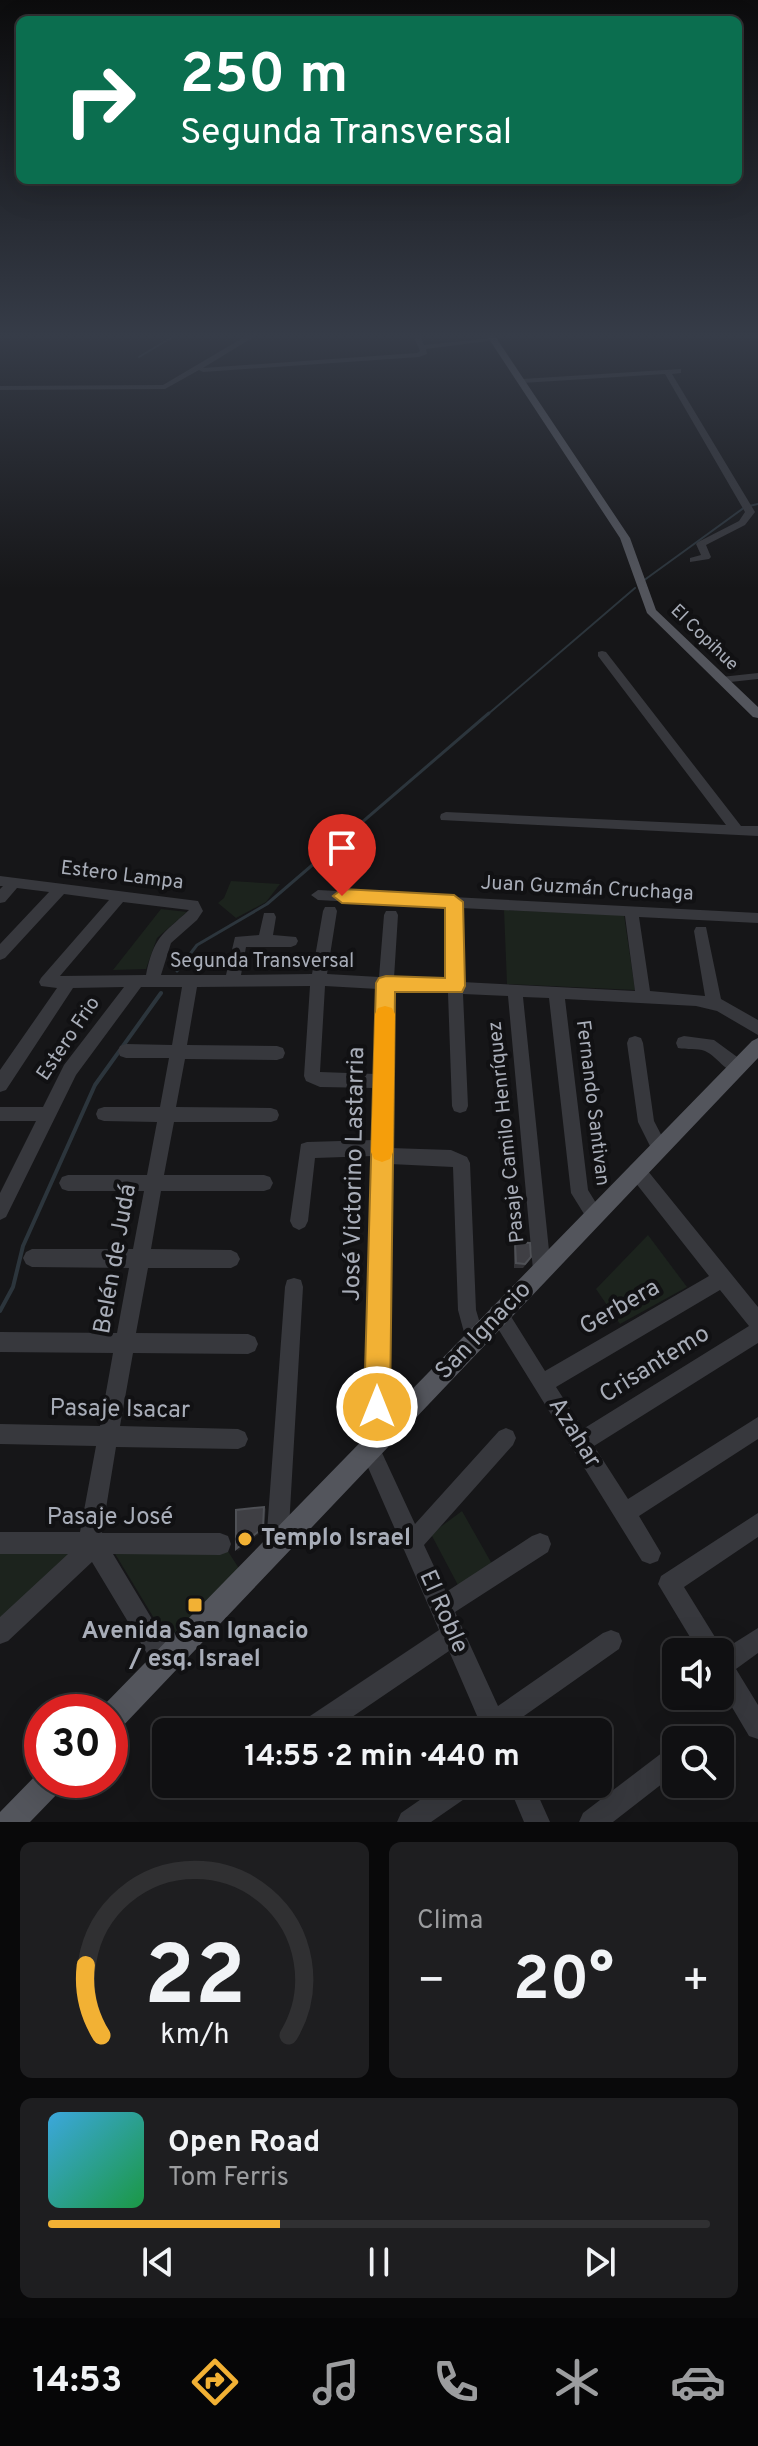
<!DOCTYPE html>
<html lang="es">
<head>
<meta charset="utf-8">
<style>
	:root { --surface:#101012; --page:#1e1e20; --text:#f1f3f6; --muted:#9c9d9f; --line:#303032; --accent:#f2b134 }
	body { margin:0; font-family:Overpass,sans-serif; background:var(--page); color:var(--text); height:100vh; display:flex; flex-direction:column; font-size:30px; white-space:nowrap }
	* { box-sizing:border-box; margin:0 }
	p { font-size:26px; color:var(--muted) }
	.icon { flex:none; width:44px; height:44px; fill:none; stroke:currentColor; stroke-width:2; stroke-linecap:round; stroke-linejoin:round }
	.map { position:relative; height:1822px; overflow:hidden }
	.sheet { display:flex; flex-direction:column; gap:20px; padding:20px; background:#09090a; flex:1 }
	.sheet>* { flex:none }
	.top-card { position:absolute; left:16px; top:16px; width:726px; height:168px; border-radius:12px; box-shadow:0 8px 32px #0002,0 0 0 2px var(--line); background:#0b6e4f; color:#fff; overflow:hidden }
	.controls { position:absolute; left:662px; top:1638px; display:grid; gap:16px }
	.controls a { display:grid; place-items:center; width:72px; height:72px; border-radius:12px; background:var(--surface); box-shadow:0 8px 32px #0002,0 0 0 2px var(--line); font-size:40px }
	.speed { position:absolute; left:24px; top:1694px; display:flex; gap:16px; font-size:40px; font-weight:700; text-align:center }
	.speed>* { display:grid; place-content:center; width:104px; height:104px; border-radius:50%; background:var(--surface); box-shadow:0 8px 32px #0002,0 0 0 2px var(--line); line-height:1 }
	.speed .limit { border:12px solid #d22; background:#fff; color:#111 }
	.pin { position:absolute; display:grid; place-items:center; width:68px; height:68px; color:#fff; margin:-82px -34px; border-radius:50% 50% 50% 0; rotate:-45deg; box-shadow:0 0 8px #0007 }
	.pin .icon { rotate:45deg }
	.me { position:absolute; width:88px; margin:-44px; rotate:0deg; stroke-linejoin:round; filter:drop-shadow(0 0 6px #0008) }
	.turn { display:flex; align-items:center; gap:28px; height:168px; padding:0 32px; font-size:36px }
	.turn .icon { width:104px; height:104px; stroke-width:2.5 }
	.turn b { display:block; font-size:56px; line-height:68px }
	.big { font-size:60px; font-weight:700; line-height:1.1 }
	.sheet .card { flex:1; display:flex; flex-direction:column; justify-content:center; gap:12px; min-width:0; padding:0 28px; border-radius:12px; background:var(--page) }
	.sheet .dial { align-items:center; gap:0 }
	.dial svg { height:208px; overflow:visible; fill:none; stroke:var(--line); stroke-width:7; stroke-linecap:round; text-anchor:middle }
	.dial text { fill:var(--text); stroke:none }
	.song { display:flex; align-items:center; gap:24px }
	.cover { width:96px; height:96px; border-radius:12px; background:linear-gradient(135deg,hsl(200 70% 55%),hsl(140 70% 35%)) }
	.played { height:8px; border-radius:4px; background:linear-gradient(90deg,var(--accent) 35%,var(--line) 35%) }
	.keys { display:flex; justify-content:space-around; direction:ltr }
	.heat { display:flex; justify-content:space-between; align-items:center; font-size:44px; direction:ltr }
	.sheet .tiles { flex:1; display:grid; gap:20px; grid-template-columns:1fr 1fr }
	.card:last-child { grid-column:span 2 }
	.trip { position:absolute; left:152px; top:1718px; width:460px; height:80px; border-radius:12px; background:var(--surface); box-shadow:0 8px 32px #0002,0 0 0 2px var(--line); font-weight:700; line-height:80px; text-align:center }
	.menu { display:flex; height:128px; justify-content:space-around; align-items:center; background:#060607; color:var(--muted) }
	.menu .icon { width:56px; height:56px }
	.menu .on { color:var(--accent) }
	.menu b { font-size:36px; color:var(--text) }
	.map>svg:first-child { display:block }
	.green { fill:#1c231d }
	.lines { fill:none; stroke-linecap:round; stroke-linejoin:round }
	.stream-far2 { stroke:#2c353c; stroke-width:2 }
	.stream-far1 { stroke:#2c353c; stroke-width:3 }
	.stream { stroke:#2c353c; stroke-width:4 }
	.minor { fill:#37383d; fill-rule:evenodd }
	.major { fill:#53555c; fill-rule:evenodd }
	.wall { fill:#323236 }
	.shaded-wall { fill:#212124 }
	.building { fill:#3f3f44; stroke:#4f5156; stroke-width:2 }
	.route { fill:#f2b134; stroke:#9d7322; stroke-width:2 }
	.slow { fill:#f59e0b }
	.poi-dot { fill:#f2b134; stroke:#111113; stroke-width:3 }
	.labels { text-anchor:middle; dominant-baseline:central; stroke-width:8; stroke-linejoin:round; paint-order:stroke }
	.far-street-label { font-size:18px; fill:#a8adb8; stroke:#111113 }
	.street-label { font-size:20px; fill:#a8adb8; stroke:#111113 }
	.near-street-label { font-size:24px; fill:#a8adb8; stroke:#111113 }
	.near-poi-label { font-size:24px; font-weight:bold; fill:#a8adb8; stroke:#111113; text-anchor:start }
</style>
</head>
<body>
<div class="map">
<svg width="758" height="1822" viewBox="0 0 758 1822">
	<rect width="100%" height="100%" fill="#161618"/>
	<!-- green -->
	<path class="green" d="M231,881L280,884L266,902L236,918L218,903L224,898Z
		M161,909L187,912L157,938L146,969L113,970Z
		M504,910L624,915L635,990L507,984Z
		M648,1235L687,1287L620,1324L596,1289Z
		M462,1511L492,1564L460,1589L431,1534Z
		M222,1542L240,1570L169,1643L114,1552Z
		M0,1550L82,1553L0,1628Z"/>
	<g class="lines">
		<!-- stream-far2 -->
		<path class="stream-far2" d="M139,357L179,333
			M643,581L745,507L758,504
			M487,715L635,588"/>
		<!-- stream-far1 -->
		<path class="stream-far1" d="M177,971L197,945L267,904L489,713"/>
		<!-- stream -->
		<path class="stream" d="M0,1311L13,1287L23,1246L95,1085L161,993"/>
		<!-- minor -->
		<path class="minor" d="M251,333H260L203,368L417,353L420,351L412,333H419L424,345L493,338L496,340L426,349L427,354L419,357L203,372L199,370L165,389L0,390V386L163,385Z
			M681,369V373L672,374L755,512L745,525L706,545L711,557L709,559L690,562V558L701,555L696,544L698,542L739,521L745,512L665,374L522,383L518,381L522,379Z
			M602,651L606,652L741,826H758V836L441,820L440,817L441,814L446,812L726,825L598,656V652Z
			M758,673V679L721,683L715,680L721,677Z
			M0,876L198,901L203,911L197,920L171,943L161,975H226L235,937L259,935L264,913H274L276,917L273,935L296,937L298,941L296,945L291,947H246L241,975L312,974L323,911L325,907H335L337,911L327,974L379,977L384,915L386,911H396L398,915L394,978L448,981L447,907L318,900L311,895L318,890L758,913V923L639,917L650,991L705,996L694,931L696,927H706L721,999L758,1020V1035L717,1011L696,1006L565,999L588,1190L604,1216L601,1222L595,1225L589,1222L571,1193L549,998L523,997L551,1270L549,1277L542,1279L535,1277L533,1270L508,996L463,994L468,1106L466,1111L460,1113L454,1111L452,1106L448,993L393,990L390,1148L451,1150L467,1157L470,1163L476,1310L485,1340L482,1347L475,1350L468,1347L458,1310L453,1167L390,1164L386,1396L394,1434L391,1441L384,1444L377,1441L366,1396L373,1156L315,1158L308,1221L305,1227L299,1230L293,1227L290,1221L301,1144L307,1142L374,1140L375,1088L320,1087L306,1081L304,1076L310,986L197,987L187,1045L277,1046L283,1048L285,1053L283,1058L277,1060L185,1059L176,1107L271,1108L277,1110L279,1115L277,1120L271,1122H174L164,1175H264L270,1177L273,1183L270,1189L264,1191H161L151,1249L231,1250L237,1253L240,1259L237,1265L231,1268H148L136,1333L248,1334L255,1337L258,1344L255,1351L248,1354L133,1353L120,1426L238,1429L245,1432L248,1439L245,1446L238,1449L116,1447L102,1533H220L228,1536L231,1544L228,1552L220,1555L113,1554L173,1654L177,1662L173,1670L165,1674L157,1670L92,1562L8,1641L0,1644V1617L68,1554H0V1532H80L96,1446L0,1444V1424L100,1426L113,1353L0,1352V1332L117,1333L129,1268L32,1267L26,1264L23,1258L26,1252L32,1249H133L144,1191H68L62,1189L59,1183L62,1177L68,1175H147L157,1122L104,1121L98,1119L96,1114L98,1109L104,1107H160L169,1058H126L120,1056L118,1051L120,1046L126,1044L172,1045L182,987H141L76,1075L6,1217L0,1220V1193L36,1121H0V1107H43L64,1065L124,987L73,988L6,1090L0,1092V1070L57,988L41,986L39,982L41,978L109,900L64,894L5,958L0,960V944L49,892L17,888L5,902L0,903V889L3,886H0ZM123,902L189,910C162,935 154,936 146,975L60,976ZM461,908L625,916L635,991L462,982ZM325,986L378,989L376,1074L320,1072Z
			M635,1036L641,1038L643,1043L654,1121L668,1148L666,1154L660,1156L654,1154L638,1122L627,1043L629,1038Z
			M684,1036L714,1040L744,1062L746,1067L744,1072C727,1077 719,1057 705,1051C697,1048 687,1050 678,1048L676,1043L678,1038Z
			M637,1163L643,1165L758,1307V1343L594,1446L628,1499L758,1417V1439L639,1516L661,1553L658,1561L650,1564L642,1561L489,1314L491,1307L498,1305L505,1307L545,1371L709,1276L631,1177L628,1171L631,1165ZM720,1290L749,1326L583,1429L556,1387Z
			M294,1278L301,1280L303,1287L288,1545L285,1553L277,1556L269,1553L266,1545L285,1287L287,1280Z
			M506,1428L513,1431L516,1438L513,1445L424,1545L446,1592L532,1536L540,1533L548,1536L551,1544L548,1552L455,1612L498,1706L603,1633L611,1630L619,1633L622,1641L619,1649L507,1728L509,1732H484L449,1651L330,1732H298L301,1722L439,1630L360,1449L363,1442L370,1439L377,1442L415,1524L499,1431Z
			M758,1513V1537L684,1587L723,1650L758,1628V1653L736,1669L758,1705V1739L749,1736L720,1687V1652H699L658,1584L661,1576Z
			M676,1746V1773L613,1822H579L583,1813L667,1749Z
			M443,1784H476L473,1793L431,1822H397L401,1813Z
			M508,1784H533L550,1822H524Z"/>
		<!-- major -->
		<path class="major" d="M485,333H493L630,538L656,610L758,707V718L753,717L647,613L620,538Z
			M758,1038V1058L120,1729L110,1733V1712H99L100,1709L752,1041Z
			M41,1770L42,1780H65L61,1790L30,1822H0V1812Z"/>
	</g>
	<!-- wall -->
	<path class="wall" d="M515,1242L531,1257L529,1261L523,1268H514V1247Z"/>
	<!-- shaded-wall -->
	<path class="shaded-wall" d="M264,1507L266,1509L264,1530L238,1551L236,1549Z"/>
	<!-- building -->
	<path class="building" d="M515,1242L530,1243L531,1257L525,1264L516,1263Z
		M264,1507L263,1528L236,1549V1510Z"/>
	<!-- sky -->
	<linearGradient id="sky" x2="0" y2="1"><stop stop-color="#0c0c0d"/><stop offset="0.57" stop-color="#363c48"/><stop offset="1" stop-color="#363c48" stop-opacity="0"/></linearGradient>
	<rect width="758" height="589" fill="url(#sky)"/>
	<!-- route -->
	<path class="route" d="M342,889L454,895L463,902L465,986L462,992H395L390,1407L386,1417L377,1420L368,1417L364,1407L376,983L379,978L386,976L445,978V908L342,903L333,896Z"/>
	<!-- slow -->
	<path class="slow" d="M385,1006L392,1008L395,1014L393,1152L390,1159L382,1162L374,1159L371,1152L375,1014L378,1008Z"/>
	<!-- markers -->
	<g class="poi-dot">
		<circle cx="245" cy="1539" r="8"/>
		<rect x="187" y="1597" width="16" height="16" rx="4"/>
	</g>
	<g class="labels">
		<!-- far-street labels -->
		<g class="far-street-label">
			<text transform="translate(704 638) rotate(44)">El Copihue</text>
		</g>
		<!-- street labels -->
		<g class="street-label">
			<text transform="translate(122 876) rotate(7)">Estero Lampa</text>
			<text transform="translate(587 889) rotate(3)">Juan Guzmán Cruchaga</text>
			<text x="262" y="962">Segunda Transversal</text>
			<text transform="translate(69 1039) rotate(-56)">Estero Frio</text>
			<text transform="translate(592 1103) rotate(83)">Fernando Santivan</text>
			<text transform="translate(507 1132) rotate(-96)">Pasaje Camilo Henríquez</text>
		</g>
		<!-- near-street labels -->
		<g class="near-street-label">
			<text transform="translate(355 1174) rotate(-89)">José Victorino Lastarria</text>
			<text transform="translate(116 1259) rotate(-80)">Belén de Judá</text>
			<text transform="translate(620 1308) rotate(-30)">Gerbera</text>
			<text transform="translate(484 1331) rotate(-46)">San Ignacio</text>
			<text transform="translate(655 1365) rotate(-32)">Crisantemo</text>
			<text transform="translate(120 1410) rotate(1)">Pasaje Isacar</text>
			<text transform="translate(574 1433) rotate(58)">Azahar</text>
			<text x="110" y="1518">Pasaje José</text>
			<text transform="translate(443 1612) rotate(66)">El Roble</text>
		</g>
		<!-- near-poi labels -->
		<g class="near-poi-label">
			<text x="261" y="1539">Templo Israel</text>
			<text x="195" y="1632" text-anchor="middle">Avenida San Ignacio<tspan x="195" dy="28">/ esq. Israel</tspan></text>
		</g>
	</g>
</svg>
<div class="controls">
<a><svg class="icon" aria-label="sound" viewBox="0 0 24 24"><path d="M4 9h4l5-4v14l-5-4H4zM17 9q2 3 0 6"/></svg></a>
<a><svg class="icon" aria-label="search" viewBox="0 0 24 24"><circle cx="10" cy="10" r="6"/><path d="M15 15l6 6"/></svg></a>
</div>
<div class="speed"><div class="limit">30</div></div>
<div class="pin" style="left:342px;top:896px;background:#d93025"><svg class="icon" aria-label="arrive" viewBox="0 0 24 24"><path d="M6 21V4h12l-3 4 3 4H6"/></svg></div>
<svg class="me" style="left:377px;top:1407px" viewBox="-20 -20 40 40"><circle r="17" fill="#f2b134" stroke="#fff" stroke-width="3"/><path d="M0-11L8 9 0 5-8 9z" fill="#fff"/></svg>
<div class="trip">14:55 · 2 min · 440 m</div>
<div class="top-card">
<div class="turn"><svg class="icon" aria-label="right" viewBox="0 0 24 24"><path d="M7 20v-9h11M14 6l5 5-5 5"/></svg><div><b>250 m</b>Segunda Transversal</div></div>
</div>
</div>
<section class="sheet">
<div class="tiles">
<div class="card dial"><svg viewBox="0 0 100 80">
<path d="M14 69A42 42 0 1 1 86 69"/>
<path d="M14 69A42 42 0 0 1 8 42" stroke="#f2b134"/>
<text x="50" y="56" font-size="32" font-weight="700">22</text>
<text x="50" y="72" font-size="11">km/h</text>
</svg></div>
<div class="card"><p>Clima</p>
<div class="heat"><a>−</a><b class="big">20°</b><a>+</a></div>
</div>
<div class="card">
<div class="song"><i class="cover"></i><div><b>Open Road</b><p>Tom Ferris</p></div></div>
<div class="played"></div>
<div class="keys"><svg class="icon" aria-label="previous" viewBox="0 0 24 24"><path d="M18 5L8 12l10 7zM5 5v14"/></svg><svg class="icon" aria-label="pause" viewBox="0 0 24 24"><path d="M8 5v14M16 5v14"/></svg><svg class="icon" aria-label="next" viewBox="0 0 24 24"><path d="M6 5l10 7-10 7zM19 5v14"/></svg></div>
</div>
</div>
</section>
<nav class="menu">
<b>14:53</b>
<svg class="icon on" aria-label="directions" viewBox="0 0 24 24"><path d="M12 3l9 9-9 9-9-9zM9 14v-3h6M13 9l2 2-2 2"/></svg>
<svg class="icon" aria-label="music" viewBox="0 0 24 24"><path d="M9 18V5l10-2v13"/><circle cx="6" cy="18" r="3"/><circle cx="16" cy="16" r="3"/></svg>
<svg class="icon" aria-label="phone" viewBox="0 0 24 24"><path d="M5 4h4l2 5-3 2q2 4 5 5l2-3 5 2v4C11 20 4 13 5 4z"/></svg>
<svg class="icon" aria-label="climate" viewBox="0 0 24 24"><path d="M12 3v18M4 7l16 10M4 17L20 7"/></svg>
<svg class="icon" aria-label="car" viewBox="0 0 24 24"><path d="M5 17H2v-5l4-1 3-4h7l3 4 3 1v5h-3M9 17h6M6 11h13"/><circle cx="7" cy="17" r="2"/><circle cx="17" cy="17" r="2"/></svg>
</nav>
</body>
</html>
